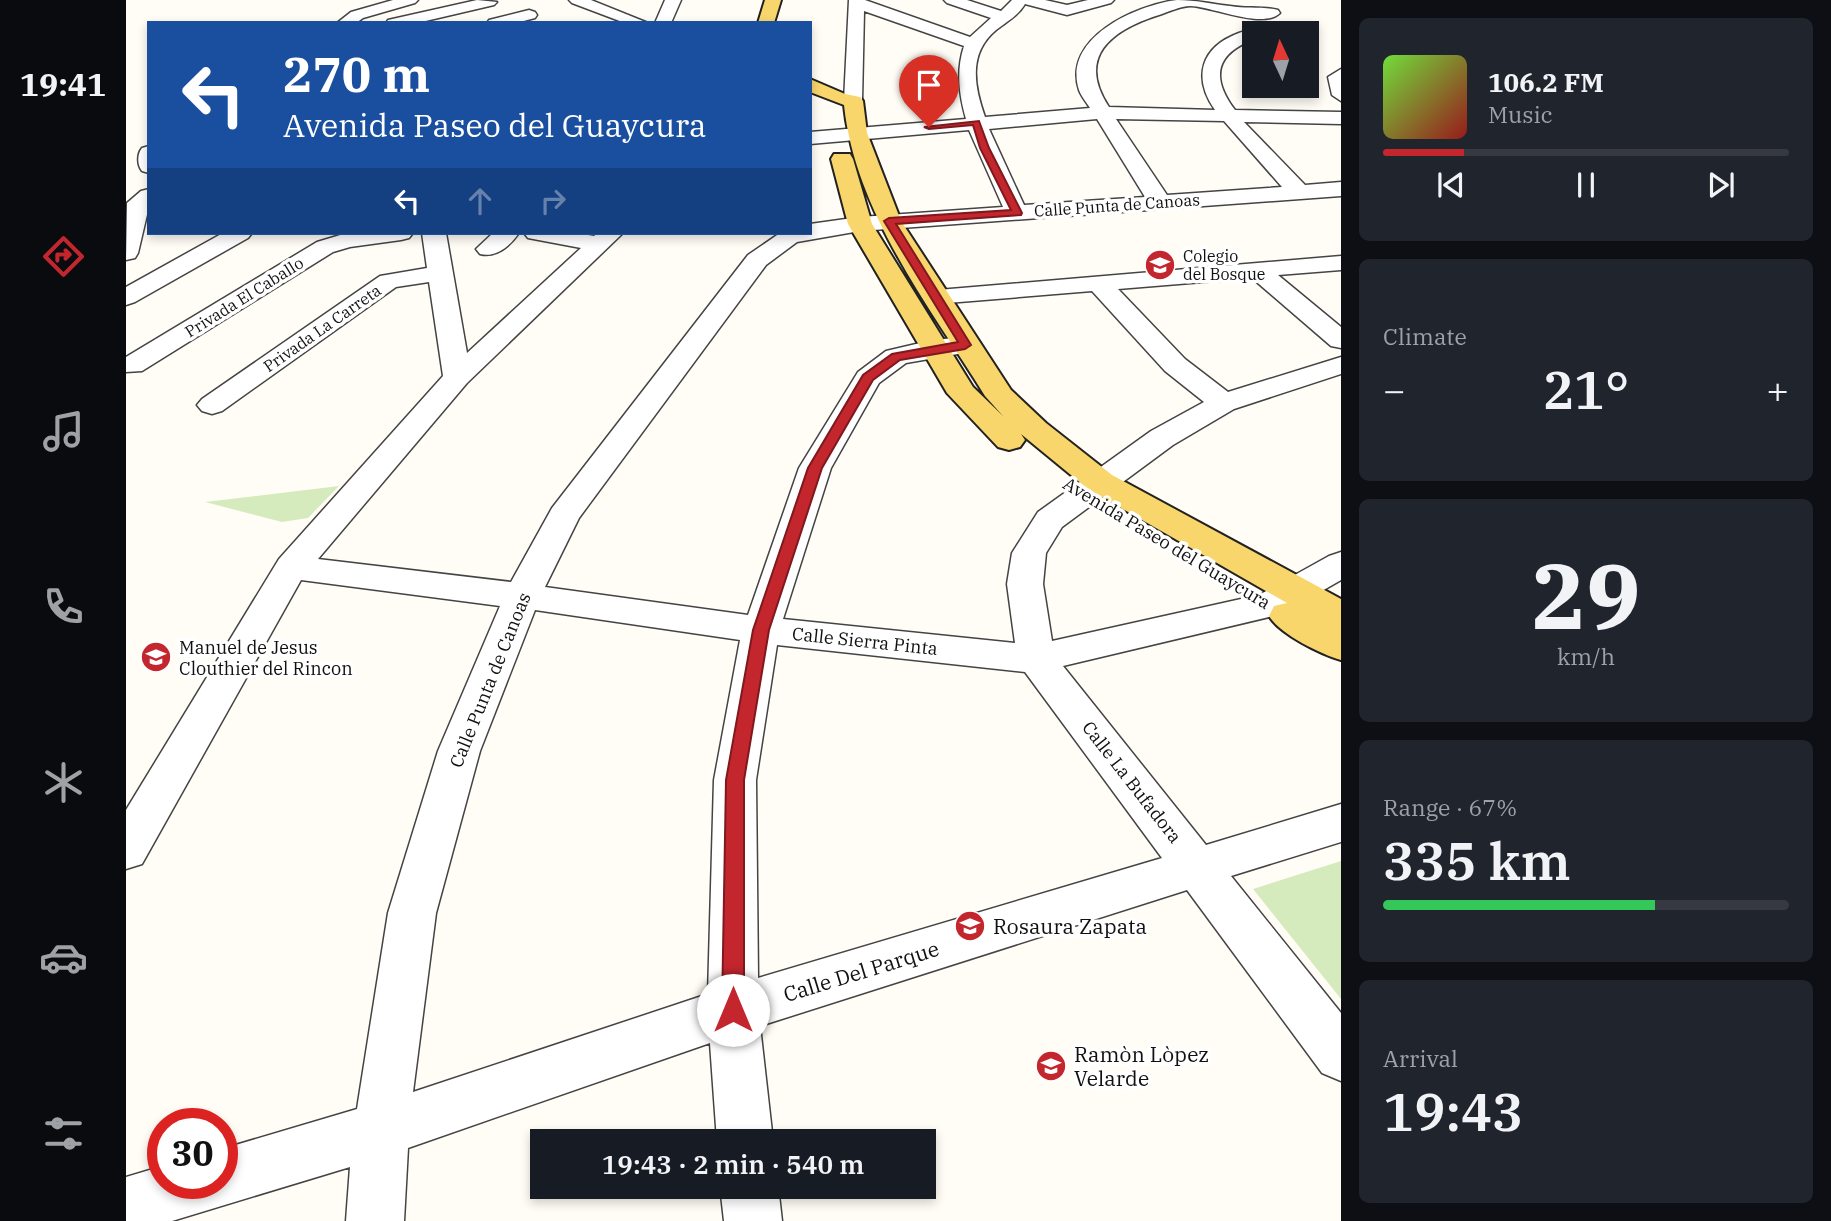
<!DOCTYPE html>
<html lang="en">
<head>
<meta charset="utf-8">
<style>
	:root { --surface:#171b24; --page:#20242c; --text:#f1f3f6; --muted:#9ea1a6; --line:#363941; --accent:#c4262e }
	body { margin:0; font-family:"IBM Plex Serif",serif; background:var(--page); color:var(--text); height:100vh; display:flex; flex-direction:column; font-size:26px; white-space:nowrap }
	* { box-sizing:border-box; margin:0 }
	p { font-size:23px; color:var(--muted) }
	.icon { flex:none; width:38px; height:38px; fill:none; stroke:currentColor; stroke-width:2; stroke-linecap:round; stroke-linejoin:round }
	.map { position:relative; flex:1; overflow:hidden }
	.sheet { display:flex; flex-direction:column; gap:18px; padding:18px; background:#0d0f14; width:490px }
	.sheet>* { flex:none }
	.guide { position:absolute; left:21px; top:21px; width:665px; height:214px; border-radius:0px; box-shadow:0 4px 10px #0003; background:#1a4fa0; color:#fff; overflow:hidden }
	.needle { width:46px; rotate:356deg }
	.tools { position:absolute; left:1116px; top:21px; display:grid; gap:14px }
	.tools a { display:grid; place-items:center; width:77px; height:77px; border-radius:0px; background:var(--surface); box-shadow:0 4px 10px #0003; font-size:35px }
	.speed { position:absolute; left:21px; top:1108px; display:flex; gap:14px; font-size:35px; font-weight:700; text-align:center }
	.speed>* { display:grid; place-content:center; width:91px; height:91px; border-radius:50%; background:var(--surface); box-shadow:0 4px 10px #0003; line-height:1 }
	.speed .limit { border:10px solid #d22; background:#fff; color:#111 }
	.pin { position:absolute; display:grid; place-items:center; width:60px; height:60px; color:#fff; margin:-72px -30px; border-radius:50% 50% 50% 0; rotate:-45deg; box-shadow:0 0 7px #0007 }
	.pin .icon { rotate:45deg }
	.me { position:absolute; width:77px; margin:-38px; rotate:0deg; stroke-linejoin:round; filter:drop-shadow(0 0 5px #0008) }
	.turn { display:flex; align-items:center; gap:24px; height:147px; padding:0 21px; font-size:32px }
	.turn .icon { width:91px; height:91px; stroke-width:2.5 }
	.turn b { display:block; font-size:49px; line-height:60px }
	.lanes { display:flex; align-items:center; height:66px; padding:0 21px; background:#0003; justify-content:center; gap:35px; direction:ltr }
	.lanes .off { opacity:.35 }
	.big { font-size:52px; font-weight:600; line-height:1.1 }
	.sheet .widget { flex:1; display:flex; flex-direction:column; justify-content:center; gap:10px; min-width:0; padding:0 24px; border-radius:10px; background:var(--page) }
	.sheet .dial { align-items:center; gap:0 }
	.dial b { font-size:91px; line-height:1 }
	.song { display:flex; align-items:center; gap:21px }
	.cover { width:84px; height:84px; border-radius:10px; background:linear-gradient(135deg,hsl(100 70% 55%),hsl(0 70% 35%)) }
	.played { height:7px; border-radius:4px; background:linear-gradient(90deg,var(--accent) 20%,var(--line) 20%) }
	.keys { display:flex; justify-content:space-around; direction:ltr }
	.heat { display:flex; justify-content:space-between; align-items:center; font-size:38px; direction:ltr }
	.charge { height:10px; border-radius:5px; background:linear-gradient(90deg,#34c759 67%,var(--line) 0) }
	.trip { position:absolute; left:404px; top:1129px; width:406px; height:70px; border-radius:0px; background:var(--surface); box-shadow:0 4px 10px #0003; font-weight:600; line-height:70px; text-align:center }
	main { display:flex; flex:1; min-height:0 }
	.tabs { display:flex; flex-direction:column; width:126px; justify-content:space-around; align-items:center; background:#090b0e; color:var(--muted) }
	.tabs .icon { width:49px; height:49px }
	.tabs .on { color:var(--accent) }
	.tabs b { font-size:32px; color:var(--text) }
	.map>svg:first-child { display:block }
	.green { fill:#d5ebbd }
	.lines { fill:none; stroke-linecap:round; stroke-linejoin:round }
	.minor-casing { stroke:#444; stroke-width:3 }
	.major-casing { stroke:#222; stroke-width:4 }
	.minor { fill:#fff; fill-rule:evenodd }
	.major { fill:#f9d66b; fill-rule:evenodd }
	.route { fill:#c4262e; stroke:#7f191e; stroke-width:2 }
	.labels { text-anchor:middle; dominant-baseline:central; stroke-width:7; stroke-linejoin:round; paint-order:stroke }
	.far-street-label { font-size:16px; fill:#111; stroke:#fff }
	.far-poi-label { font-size:16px; fill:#111; stroke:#fff; text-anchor:start }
	.street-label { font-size:18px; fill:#111; stroke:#fff }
	.poi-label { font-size:18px; fill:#111; stroke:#fff; text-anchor:start }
	.near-poi-label { font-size:21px; fill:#111; stroke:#fff; text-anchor:start }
	.near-street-label { font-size:21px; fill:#111; stroke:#fff }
</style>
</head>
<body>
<main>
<nav class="tabs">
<b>19:41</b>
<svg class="icon on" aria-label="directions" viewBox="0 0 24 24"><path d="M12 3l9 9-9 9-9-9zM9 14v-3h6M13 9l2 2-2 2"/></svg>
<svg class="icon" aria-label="music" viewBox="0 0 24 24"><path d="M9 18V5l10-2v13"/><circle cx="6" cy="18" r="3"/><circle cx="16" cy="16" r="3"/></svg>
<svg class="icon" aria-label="phone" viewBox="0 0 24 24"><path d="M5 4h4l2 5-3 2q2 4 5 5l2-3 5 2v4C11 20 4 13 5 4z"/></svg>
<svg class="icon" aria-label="climate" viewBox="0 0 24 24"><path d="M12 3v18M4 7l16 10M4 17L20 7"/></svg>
<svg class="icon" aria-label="car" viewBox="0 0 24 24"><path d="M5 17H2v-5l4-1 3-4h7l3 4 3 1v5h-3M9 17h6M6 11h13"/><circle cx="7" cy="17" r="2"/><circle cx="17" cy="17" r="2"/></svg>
<svg class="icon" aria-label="filters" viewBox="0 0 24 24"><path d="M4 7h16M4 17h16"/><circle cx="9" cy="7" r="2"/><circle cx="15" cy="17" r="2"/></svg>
</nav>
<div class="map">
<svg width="1215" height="1221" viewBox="0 0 1215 1221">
	<rect width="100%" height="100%" fill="#fffdf5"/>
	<!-- green -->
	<path class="green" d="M213,486L182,518L156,522L79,502Z
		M1215,861V999L1127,889Z"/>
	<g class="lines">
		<!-- minor casing -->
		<g class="minor-casing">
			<path id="minor" d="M267,0H292L289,3L237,18L230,23H211L225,12Z
				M351,0L371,2L368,5L291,23H260L262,20Z
				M443,0H465L522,23H499L446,3Z
				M539,0H555L545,23H529Z
				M723,0H739L844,37L865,18L821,3L818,0H841L875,11L886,0H919L941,5L962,0H988L985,3L941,15L899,4C892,16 880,22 870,30C842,53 848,86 859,117L964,108C961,103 955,96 953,90C936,38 1010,5 1051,0C1070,0 1085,4 1104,6C1119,9 1136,6 1152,10L1154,13C1137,30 1085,6 1064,6C1055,6 1042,12 1033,15C985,30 950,57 983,107L1089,110C1066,77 1075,47 1113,33C1121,30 1127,28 1135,30L1137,33H1129V39C1090,53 1084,77 1109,110L1215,112V124L1118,122L1179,185L1215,182V196L734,231L671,242L640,265L453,518L419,587L622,615L673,468L732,372L760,351L807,340L839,337L849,339L853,345L849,351L780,363L753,383L705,468L657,619L889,643L881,584L886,553L912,512L1025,431L1078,402L1039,371L966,291L809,304L800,301L796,296L800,291L1215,256V270L1152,275L1215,327V348L1205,346L1126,278L992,289L1059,359L1102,392L1215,357V374L1108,409L1047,445L936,527L920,553L917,584L926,641L1133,595L1203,556L1215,552V580L1156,614L937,666L1080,845L1215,804V842L1105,876L1215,1013V1081L1196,1073L1061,890L634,1026L647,1141H591L584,1043L282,1148L278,1221H220L224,1167L46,1221H0V1177L37,1166V1183H96V1149L231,1109L262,913L312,751L374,606L175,580L16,864L0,869V810L153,559L317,376L303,282L270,287L96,411L86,414L76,411L71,405L76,399L254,276L301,268L296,233H320L341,353L455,248L402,238L398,233H450L468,236L472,233H497L341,383L192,559L385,582L426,508L622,255L654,233H684V224L734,217L877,207L843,130L684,144V132L840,119C833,94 830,71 838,46L738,11L736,101L734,105H720L718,101ZM971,119L1019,197L898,205L863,129ZM990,119L1098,121L1156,187L1041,195ZM409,610L614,640L588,780L582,994L287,1092L310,913L354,751ZM651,645L899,672L1036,858L632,978L630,780Z
				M403,10L409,12L411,15L409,18L390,23H361L363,20Z
				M1215,69V101L1206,95L1202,77Z
				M23,146V173L16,171C11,165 11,154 16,148Z
				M23,189V206L12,253L9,258L0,260L1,203L15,191Z
				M97,233H126L122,238L9,302L0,305V287Z
				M221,233H287L283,238L275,240L224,247L207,252L16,371L0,372V357L191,242Z
				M367,233H393C384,246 370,258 354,254L350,249Z
				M594,1186H652L656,1221H598Z"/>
		</g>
		<!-- major casing -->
		<g class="major-casing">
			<path id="major" d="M639,0H655L648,23H632Z
				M684,79L719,94L734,97L737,101L741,133L775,221L885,390L920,423L986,475L1215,599V660C1194,654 1154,634 1143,616L1148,606L1161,603L962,489L895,434L899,440L894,447L883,450L872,447L821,393L722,224L705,159L708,154H724L727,159L746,224L847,387L877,416L859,396C804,307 729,212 718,105L684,92Z"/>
		</g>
		<!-- minor -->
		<use href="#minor" class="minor"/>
		<!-- major -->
		<use href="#major" class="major"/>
	</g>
	<!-- route -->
	<path class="route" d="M853,121L863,148L896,213L895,215L770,224L845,345L839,349L774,360L747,380L696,468L643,630L618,780V1010L615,1018L607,1021L599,1018L596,1010L600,780L627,630L682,468L737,375L766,354L832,342L758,221L763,218L885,210L854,148L847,125L803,129L798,127Z"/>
	<!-- icons -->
	<defs>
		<g id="school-disc" transform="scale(1.575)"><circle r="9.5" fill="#c4262e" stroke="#fff"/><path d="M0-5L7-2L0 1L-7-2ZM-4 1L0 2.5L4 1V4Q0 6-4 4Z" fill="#fff"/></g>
	</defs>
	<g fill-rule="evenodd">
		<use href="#school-disc" x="1034" y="265"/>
		<use href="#school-disc" x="30" y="657"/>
		<use href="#school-disc" x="844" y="926"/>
		<use href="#school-disc" x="925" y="1066"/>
	</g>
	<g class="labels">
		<!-- far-street labels -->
		<g class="far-street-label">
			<text transform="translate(991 205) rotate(-4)">Calle Punta de Canoas</text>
			<text transform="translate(118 297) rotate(-32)">Privada El Caballo</text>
			<text transform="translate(196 328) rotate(-35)">Privada La Carreta</text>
		</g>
		<!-- far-poi labels -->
		<g class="far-poi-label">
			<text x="1057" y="256">Colegio<tspan x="1057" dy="18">del Bosque</tspan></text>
		</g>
		<!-- street labels -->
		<g class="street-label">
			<text transform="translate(1041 543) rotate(31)">Avenida Paseo del Guaycura</text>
			<text transform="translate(739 641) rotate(6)">Calle Sierra Pinta</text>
			<text transform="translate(364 680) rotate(-68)">Calle Punta de Canoas</text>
			<text transform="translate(1006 782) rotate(52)">Calle La Bufadora</text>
		</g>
		<!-- poi labels -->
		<g class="poi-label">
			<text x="53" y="647">Manuel de Jesus<tspan x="53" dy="21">Clouthier del Rincon</tspan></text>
		</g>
		<!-- near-poi labels -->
		<g class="near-poi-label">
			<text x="867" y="926">Rosaura Zapata</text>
			<text x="948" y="1054">Ramòn Lòpez<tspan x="948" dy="24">Velarde</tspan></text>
		</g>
		<!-- near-street labels -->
		<g class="near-street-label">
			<text transform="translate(735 971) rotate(-17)">Calle Del Parque</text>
		</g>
	</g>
</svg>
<div class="tools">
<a><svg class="needle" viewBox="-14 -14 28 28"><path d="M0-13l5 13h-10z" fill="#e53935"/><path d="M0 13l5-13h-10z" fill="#9ea1a6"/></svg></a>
</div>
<div class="speed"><div class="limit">30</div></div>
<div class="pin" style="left:803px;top:127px;background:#d93025"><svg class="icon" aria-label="arrive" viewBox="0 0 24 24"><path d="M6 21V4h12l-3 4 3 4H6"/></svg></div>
<svg class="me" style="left:607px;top:1010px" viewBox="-20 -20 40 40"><circle r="19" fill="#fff"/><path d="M0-13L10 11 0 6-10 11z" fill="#c4262e"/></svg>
<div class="trip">19:43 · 2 min · 540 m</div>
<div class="guide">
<div class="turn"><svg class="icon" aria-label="left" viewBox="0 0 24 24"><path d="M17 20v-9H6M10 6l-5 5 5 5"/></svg><div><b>270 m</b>Avenida Paseo del Guaycura</div></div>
<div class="lanes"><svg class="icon" aria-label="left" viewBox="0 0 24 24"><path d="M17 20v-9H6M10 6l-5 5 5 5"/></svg><svg class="icon off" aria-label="ahead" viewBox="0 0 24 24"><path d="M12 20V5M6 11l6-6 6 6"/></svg><svg class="icon off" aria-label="right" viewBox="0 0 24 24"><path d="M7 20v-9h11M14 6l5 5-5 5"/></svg></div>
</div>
</div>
<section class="sheet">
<div class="widget">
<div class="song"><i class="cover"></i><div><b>106.2 FM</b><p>Music</p></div></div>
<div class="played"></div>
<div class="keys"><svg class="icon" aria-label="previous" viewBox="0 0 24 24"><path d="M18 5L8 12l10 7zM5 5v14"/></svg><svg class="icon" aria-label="pause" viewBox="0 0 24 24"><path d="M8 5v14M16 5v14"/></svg><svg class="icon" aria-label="next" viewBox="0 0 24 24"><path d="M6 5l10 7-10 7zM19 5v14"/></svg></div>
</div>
<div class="widget"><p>Climate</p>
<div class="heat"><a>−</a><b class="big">21°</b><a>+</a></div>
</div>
<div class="widget dial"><b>29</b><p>km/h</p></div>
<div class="widget"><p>Range · 67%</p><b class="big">335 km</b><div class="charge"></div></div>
<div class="widget"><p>Arrival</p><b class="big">19:43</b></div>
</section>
</main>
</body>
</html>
